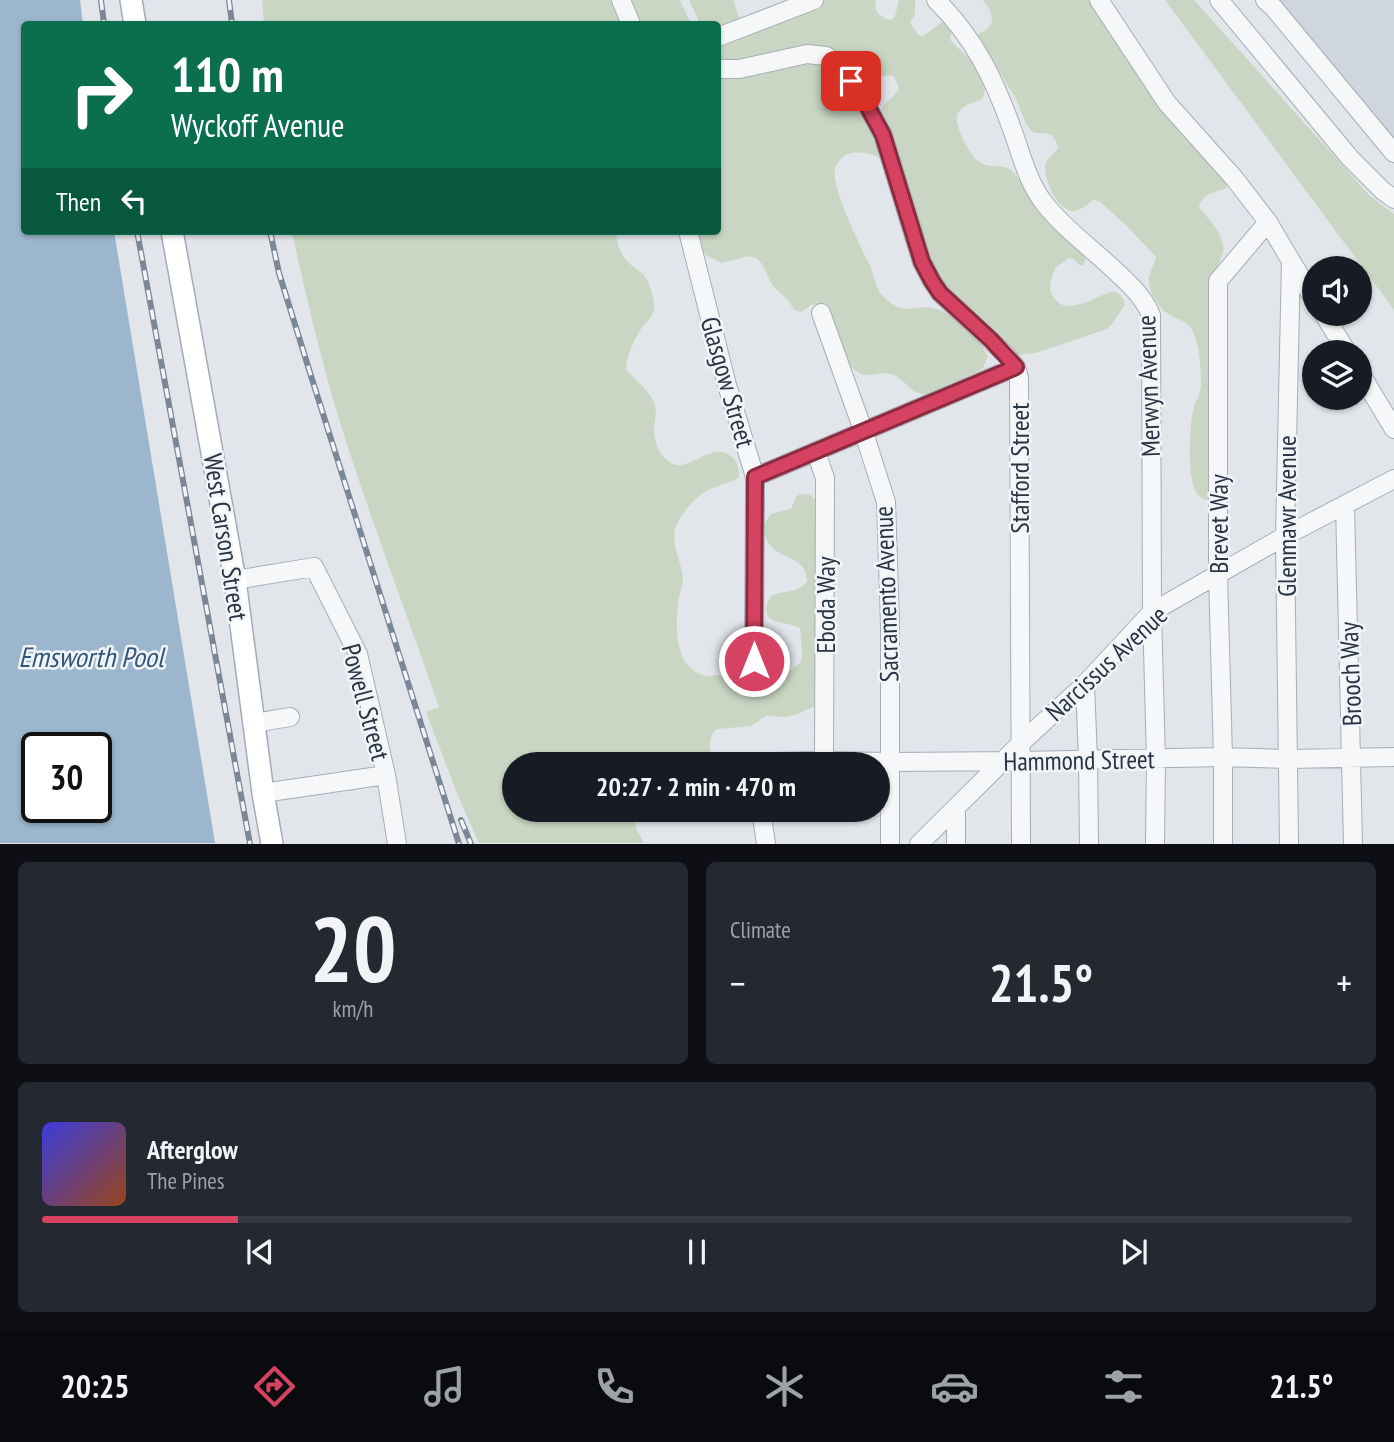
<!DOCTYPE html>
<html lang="en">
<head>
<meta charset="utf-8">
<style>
	:root { --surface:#171b24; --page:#242831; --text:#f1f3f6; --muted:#9ea1a6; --line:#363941; --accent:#d64261 }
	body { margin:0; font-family:"PT Sans Narrow",sans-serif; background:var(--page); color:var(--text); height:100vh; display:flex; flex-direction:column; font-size:26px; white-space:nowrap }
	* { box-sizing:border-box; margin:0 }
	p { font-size:23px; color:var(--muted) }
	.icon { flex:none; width:38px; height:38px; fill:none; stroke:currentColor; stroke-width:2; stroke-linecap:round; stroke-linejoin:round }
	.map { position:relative; height:844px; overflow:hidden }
	.side { display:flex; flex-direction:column; gap:18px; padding:18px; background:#0d0f14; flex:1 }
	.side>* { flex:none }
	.guide { position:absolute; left:21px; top:21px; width:700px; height:214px; border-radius:7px; box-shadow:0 2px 5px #0004; background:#0b6e4f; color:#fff; overflow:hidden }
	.buttons { position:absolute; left:1302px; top:256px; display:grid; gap:14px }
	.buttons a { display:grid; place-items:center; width:70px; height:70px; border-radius:50%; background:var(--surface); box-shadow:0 2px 5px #0004; font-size:35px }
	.speed { position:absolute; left:21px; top:732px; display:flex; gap:14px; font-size:35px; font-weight:700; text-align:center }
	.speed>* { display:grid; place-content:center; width:91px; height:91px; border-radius:50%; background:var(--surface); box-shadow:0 2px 5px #0004; line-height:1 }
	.speed .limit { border:4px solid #111; border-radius:10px; background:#fff; color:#111 }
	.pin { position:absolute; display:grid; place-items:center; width:60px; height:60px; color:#fff; margin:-30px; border-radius:14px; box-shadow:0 4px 10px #0006 }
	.me { position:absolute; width:77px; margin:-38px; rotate:0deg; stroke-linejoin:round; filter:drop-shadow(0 0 5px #0008) }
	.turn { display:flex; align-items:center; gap:24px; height:147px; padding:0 35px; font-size:32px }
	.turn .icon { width:91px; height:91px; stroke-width:2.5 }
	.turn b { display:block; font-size:49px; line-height:60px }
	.then { display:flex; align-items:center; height:66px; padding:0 35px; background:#0003; gap:14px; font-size:26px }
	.big { font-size:52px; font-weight:600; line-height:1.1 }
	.side .card { flex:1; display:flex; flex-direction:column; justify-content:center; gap:10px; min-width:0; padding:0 24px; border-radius:10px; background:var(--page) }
	.side .dial { align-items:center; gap:0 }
	.dial b { font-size:91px; line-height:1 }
	.song { display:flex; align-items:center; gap:21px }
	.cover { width:84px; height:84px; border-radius:10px; background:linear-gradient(135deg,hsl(240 70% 55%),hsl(20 70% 35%)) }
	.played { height:7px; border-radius:4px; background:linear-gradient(90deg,var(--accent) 15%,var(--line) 15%) }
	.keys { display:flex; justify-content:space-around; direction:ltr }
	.heat { display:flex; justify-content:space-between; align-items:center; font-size:38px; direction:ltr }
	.side .tiles { flex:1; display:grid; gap:18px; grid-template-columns:1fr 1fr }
	.card:last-child { grid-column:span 2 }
	.trip { position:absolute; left:502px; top:752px; width:388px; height:70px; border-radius:35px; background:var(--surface); box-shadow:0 2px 5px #0004; font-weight:600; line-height:70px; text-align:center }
	.menu { display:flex; height:112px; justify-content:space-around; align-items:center; background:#090b0e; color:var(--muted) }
	.menu .icon { width:49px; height:49px }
	.menu .active { color:var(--accent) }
	.menu b { font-size:32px; color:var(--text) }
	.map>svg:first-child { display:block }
	.built { fill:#d0d6dd }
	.green { fill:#c9d6c3 }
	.water { fill:#9cb7cd; fill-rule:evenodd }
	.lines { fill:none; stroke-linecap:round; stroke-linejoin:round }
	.minor-casing { stroke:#a7adb6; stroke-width:20 }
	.major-casing { stroke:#a1abb8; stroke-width:24 }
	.minor { stroke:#f5f7f9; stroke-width:18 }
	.major { stroke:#fff; stroke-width:21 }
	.rail-casing { stroke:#7b8796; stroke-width:6 }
	.rail { stroke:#f2f5f8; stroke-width:3.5; stroke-dasharray:10; stroke-linecap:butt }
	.route-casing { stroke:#8b2b3f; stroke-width:18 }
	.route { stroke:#d64261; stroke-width:12 }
	.labels { text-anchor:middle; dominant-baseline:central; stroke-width:5; stroke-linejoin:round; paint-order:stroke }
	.street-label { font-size:26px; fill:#293544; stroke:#f2f5f8 }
	.water-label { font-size:28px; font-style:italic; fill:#31567b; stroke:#f2f5f8 }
</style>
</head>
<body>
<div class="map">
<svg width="1394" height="844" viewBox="0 0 1394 844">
	<rect width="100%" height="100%" fill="#e2e6eb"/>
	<!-- built -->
	<path class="built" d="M1257,0H1394V164L1273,15Z"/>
	<!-- green -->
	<path class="green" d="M262,0H615L624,24H264Z
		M626,0H680L691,24H636Z
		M689,0H733L741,23L718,33V24H700Z
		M821,0H876C874,14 880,18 892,20L895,16L899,0H915V14L910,23L918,35L923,36L941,23H946L952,30L950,38L951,41C965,56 996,77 981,100C973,102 963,105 958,113C952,123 970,155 978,161C989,170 1004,162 1013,172C1027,186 1034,206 1047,221C1060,234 1076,245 1086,259L1083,265H1080L1073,259L1069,258L1056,267C1052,277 1046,288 1054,298C1069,320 1104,289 1116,292C1122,294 1124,300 1125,305L1112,324L1107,329L1036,353L1018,355L1010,351L936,280L881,114C882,101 894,99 899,88L894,76C885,75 878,78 870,78C856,79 847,69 838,60L718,66V40Z
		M983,0H1091L1203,155L1228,183L1225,189C1214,192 1202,194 1199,207C1208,219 1226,235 1223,252C1221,260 1215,270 1212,278L1211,500C1182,505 1190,427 1193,410C1195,401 1201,394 1201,385C1201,370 1200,339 1190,327C1185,320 1175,319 1168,314C1158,307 1147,289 1149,277C1150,270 1155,264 1156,257L1126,225L1099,201L1093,200C1088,204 1081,210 1074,211C1058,212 1044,180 1045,166C1046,158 1054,155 1058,148C1053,128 1046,136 1032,132L1025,122L1016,99L980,40L978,35C981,32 985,31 988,28C997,20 989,8 983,0Z
		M1165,0H1194L1370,196L1394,214V310Z
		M819,61L842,78L885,156L880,158C871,153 858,151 848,154C842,156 836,164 835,170C831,188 861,247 870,266C874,275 876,289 882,295C904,318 909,304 932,308C952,311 979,339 988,356L983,368L977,372L928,394C914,396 907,383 896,376C885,370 877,376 865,375C846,374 829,324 821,309L817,304L811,305L801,312L794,310L788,300L772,285L762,264L756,258L749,256L722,263L709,257L701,250L695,231H718V73Z
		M292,231H616C616,241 620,253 627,261C632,267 639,270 644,275C649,282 654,297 654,306C655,316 646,322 641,329C633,342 627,354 626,370C635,379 650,391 654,403C658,413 654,421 654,430C654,442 660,457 671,463C689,474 712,439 732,457C738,462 739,469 739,477C732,483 723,483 715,487C698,493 685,509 677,524C669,540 681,561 683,577C683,585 680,591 679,598C675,625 673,670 707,676L790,671L801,662L802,653L800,628C783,620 755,626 771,596C786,589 797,595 807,581C806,548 764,566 764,524L771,514L791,509L796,497L800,494L810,495L819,503V701L813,707L795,715L785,717L766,716L751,726L717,729C706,737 711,753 711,765H514V810H635C631,822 639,833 644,843H479L458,796L426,712L439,707C404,606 365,505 334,403C318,346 304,289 292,231Z"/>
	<!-- water -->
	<path class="water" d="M0,0H80L83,24H24V231H114L215,843H0ZM37,747H96V807H37Z"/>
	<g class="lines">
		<!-- minor casing -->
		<g class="minor-casing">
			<path id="minor" d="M621,0L631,24
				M936,0C974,38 994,78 1012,129C1021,153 1027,181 1044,203C1062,226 1088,246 1110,266C1126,281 1142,294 1151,315L1152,612L1156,759L1155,844
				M1099,0L1167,103L1234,178L1268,222L1291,261L1285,536L1289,844
				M1219,0L1350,158L1383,191L1394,199
				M1265,0L1273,7L1394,153
				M718,37L814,0
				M718,69H739L807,54L826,56L839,65L864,100L883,135L922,262L932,281L940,293L1005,354L1016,367L1019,378L1021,844
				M688,231L727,385L755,477L754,661
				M1291,261L1314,299
				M821,313L863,430L886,502L890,624V844
				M1323,313L1347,352
				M1360,373L1394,429
				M816,452L825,478L824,761
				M755,477L1016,367
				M1345,505L1353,844
				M235,580L314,567L358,654L386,775L397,844
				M1085,684L1088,760L1089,844
				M254,723L290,717
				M764,765L773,762L824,761L890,762L1020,761L1223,757L1289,759L1394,757
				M263,793L386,775
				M956,808V844
				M761,810L766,844
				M919,844L1021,743L1085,684L1152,612L1285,536L1394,479
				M1223,844V757L1218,575V281L1268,222"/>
		</g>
		<!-- major casing -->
		<g class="major-casing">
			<path id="major" d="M131,0L135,24
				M172,231L235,580L263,793L272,844"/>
		</g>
		<!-- minor -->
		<use href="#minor" class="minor"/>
		<!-- major -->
		<use href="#major" class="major"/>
		<!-- rail casing -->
		<g class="rail-casing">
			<path id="rail" d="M101,0L104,24
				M229,0L232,24
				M137,231L250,844
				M270,231L279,273L312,379L459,844
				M461,820L471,844"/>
		</g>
		<!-- rail -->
		<use href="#rail" class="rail"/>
	</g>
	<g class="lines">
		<!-- route casing -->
		<g class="route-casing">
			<path id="route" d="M754,661L755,477L1016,367L991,340L940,293L932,281L922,262L883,135L864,100L851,81"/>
		</g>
		<!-- route -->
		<use href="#route" class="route"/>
	</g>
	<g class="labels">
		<!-- street labels -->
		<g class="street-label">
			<text transform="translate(728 382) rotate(74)">Glasgow Street</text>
			<text transform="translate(1148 386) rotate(-92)">Merwyn Avenue</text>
			<text transform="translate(1019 468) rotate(-90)">Stafford Street</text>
			<text transform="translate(1286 516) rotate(-90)">Glenmawr Avenue</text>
			<text transform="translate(1218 524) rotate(-90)">Brevet Way</text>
			<text transform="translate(226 537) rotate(81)">West Carson Street</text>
			<text transform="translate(886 594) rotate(-92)">Sacramento Avenue</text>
			<text transform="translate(825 605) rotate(-90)">Eboda Way</text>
			<text transform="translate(1106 663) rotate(-43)">Narcissus Avenue</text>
			<text transform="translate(1350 674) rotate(-92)">Brooch Way</text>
			<text transform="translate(366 702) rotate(75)">Powell Street</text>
			<text transform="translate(1079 760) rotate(-1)">Hammond Street</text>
		</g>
		<!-- water labels -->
		<g class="water-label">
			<text x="91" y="656">Emsworth Pool</text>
		</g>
	</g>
</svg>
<div class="buttons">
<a><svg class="icon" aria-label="sound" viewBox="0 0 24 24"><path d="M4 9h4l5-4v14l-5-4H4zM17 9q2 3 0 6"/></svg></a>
<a><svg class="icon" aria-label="layers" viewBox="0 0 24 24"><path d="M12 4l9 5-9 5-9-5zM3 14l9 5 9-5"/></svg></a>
</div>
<div class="speed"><div class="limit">30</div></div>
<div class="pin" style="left:851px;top:81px;background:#d93025"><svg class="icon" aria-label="arrive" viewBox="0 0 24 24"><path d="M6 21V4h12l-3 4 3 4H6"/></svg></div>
<svg class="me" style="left:754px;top:661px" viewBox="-20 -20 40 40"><circle r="17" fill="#d64261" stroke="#fff" stroke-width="3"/><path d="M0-11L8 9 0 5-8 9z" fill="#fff"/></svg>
<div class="trip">20:27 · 2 min · 470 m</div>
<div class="guide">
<div class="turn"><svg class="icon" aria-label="right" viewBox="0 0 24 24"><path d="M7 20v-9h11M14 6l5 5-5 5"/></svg><div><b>110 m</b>Wyckoff Avenue</div></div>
<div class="then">Then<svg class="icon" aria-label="left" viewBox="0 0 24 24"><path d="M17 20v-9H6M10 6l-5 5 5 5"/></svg></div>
</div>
</div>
<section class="side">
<div class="tiles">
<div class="card dial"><b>20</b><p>km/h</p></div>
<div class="card"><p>Climate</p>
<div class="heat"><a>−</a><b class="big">21.5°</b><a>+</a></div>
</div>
<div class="card">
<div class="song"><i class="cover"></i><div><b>Afterglow</b><p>The Pines</p></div></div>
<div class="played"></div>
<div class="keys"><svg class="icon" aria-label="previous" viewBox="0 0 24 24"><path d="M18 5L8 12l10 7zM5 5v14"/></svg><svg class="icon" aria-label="pause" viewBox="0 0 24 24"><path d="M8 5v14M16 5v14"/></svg><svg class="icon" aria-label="next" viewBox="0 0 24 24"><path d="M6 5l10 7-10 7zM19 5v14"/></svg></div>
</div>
</div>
</section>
<nav class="menu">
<b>20:25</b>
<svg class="icon active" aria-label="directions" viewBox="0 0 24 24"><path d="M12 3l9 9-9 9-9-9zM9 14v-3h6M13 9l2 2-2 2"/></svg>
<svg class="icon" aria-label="music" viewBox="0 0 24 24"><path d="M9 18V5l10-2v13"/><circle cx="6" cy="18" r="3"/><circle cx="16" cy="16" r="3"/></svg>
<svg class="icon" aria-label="phone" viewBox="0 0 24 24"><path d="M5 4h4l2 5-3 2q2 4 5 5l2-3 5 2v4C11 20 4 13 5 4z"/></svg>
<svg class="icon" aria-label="climate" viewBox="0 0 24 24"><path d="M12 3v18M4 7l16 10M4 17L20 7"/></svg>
<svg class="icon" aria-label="car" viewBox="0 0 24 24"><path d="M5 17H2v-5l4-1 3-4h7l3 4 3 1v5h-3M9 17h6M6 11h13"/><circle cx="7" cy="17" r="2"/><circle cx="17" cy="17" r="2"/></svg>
<svg class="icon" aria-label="filters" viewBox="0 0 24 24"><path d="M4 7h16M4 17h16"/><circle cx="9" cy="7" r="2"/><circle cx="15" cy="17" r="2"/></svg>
<b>21.5°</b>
</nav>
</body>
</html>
